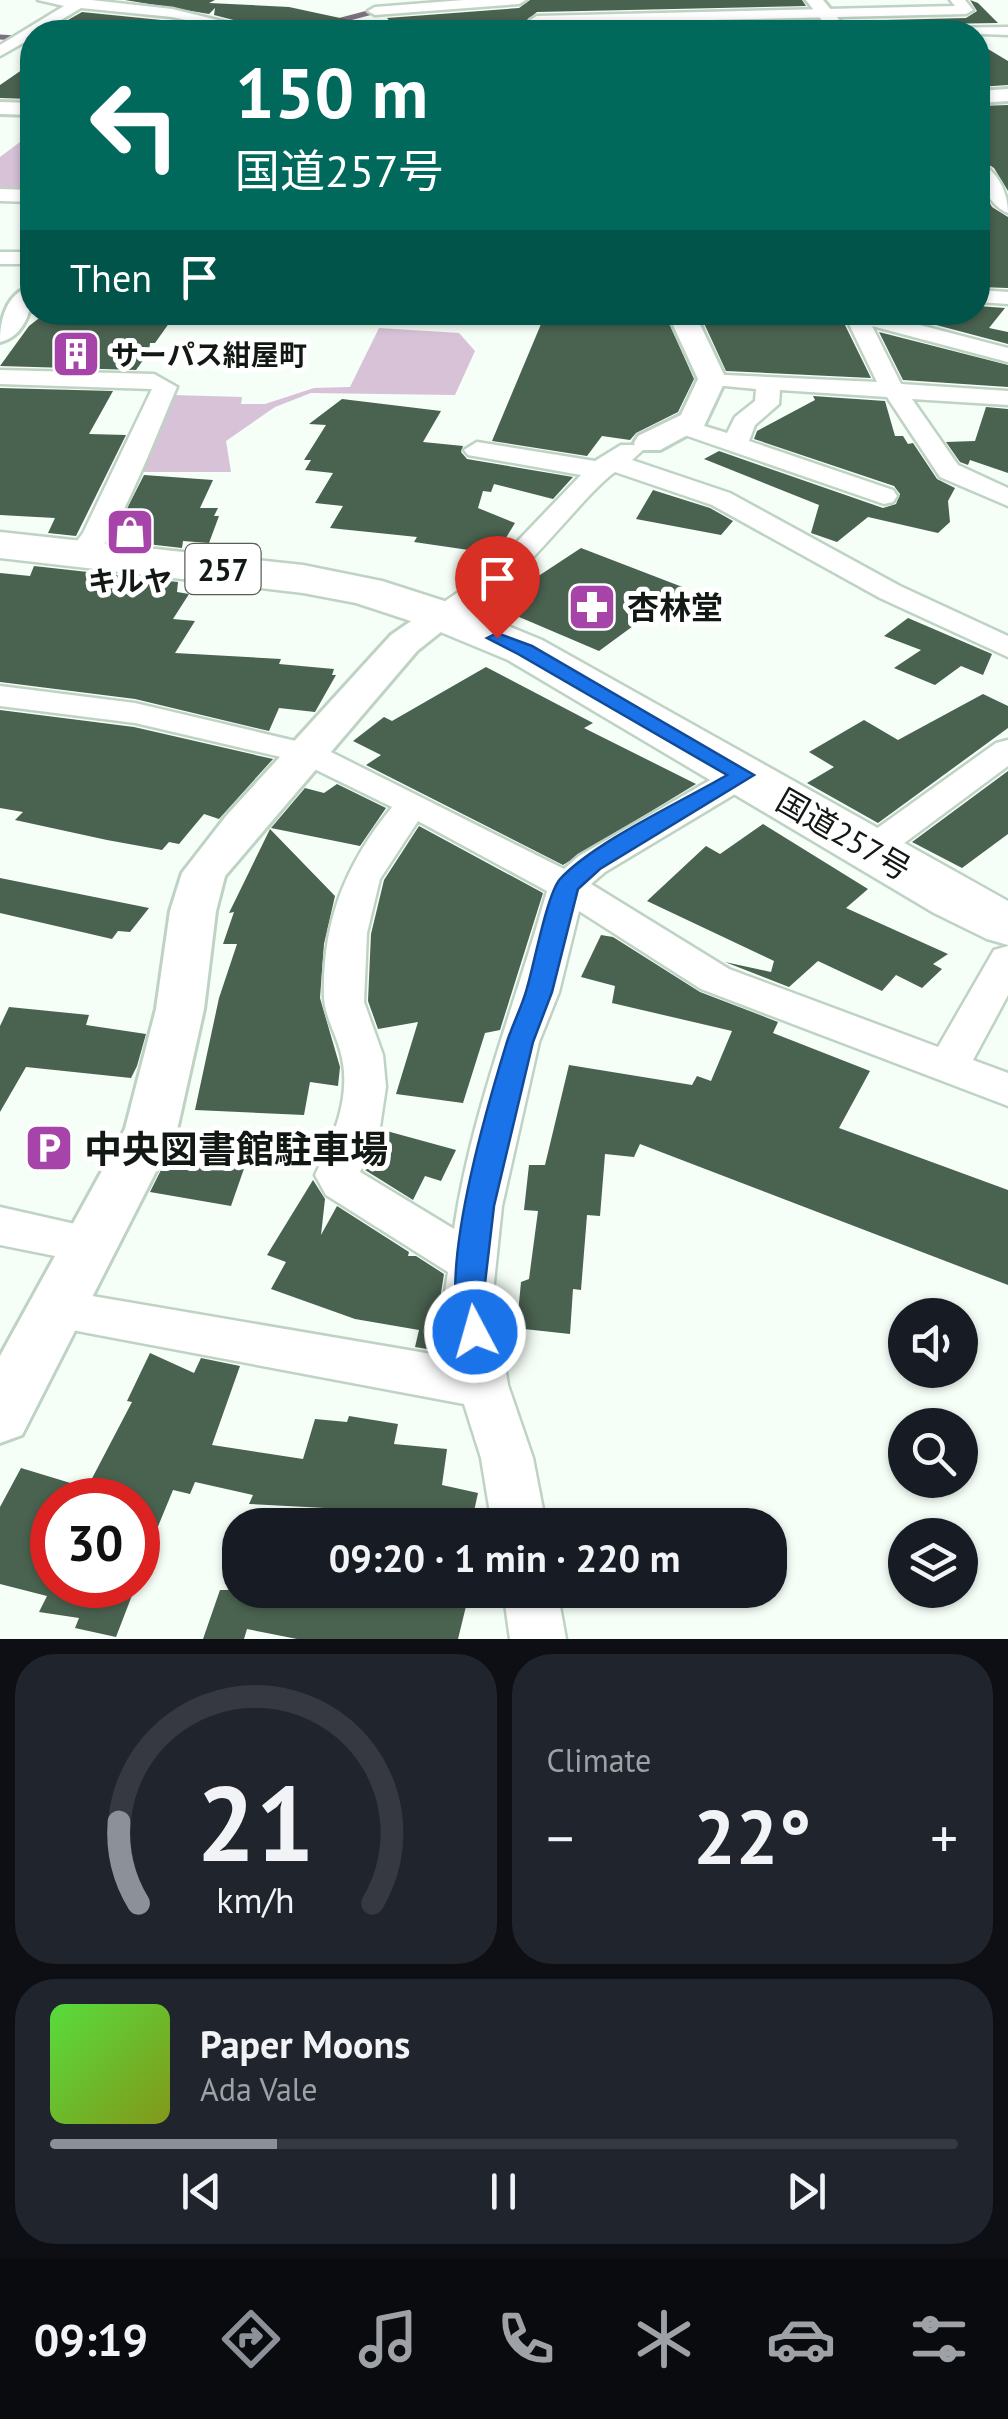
<!DOCTYPE html>
<html lang="en">
<head>
<meta charset="utf-8">
<style>
	:root { --surface:#171b24; --page:#20242c; --text:#f1f3f6; --muted:#9ea1a6; --line:#363941; --accent:#8c9099 }
	body { margin:0; font-family:"PT Sans","Noto Sans JP",sans-serif; background:var(--page); color:var(--text); height:100vh; display:flex; flex-direction:column; font-size:38px; white-space:nowrap }
	* { box-sizing:border-box; margin:0 }
	p { font-size:32px; color:var(--muted) }
	.icon { flex:none; width:55px; height:55px; fill:none; stroke:currentColor; stroke-width:2; stroke-linecap:round; stroke-linejoin:round }
	.map { position:relative; height:1639px; overflow:hidden }
	.side { display:flex; flex-direction:column; gap:15px; padding:15px; background:#0d0f14; flex:1 }
	.side>* { flex:none }
	.top-card { position:absolute; left:20px; top:20px; width:970px; height:305px; border-radius:40px; box-shadow:0 2px 8px #0004; background:#00695c; color:#fff; overflow:hidden }
	.buttons { position:absolute; left:888px; top:1298px; display:grid; gap:20px }
	.buttons a { display:grid; place-items:center; width:90px; height:90px; border-radius:50%; background:var(--surface); box-shadow:0 2px 8px #0004; font-size:50px }
	.speed { position:absolute; left:30px; top:1478px; display:flex; gap:20px; font-size:50px; font-weight:700; text-align:center }
	.speed>* { display:grid; place-content:center; width:130px; height:130px; border-radius:50%; background:var(--surface); box-shadow:0 2px 8px #0004; line-height:1 }
	.speed .limit { border:15px solid #d22; background:#fff; color:#111 }
	.pin { position:absolute; display:grid; place-items:center; width:85px; height:85px; color:#fff; margin:-102px -42px; border-radius:50% 50% 50% 0; rotate:-45deg; box-shadow:0 0 10px #0007 }
	.pin .icon { rotate:45deg }
	.me { position:absolute; width:110px; margin:-55px; rotate:354deg; stroke-linejoin:round; filter:drop-shadow(0 0 8px #0008) }
	.turn { display:flex; align-items:center; gap:35px; height:210px; padding:0 50px; font-size:45px }
	.turn .icon { width:130px; height:130px; stroke-width:2.5 }
	.turn b { display:block; font-size:70px; line-height:85px }
	.then { display:flex; align-items:center; height:95px; padding:0 50px; background:#0003; gap:20px; font-size:38px }
	.big { font-size:75px; font-weight:700; line-height:1.1 }
	.side .tile { flex:1; display:flex; flex-direction:column; justify-content:center; gap:15px; min-width:0; padding:0 35px; border-radius:40px; background:var(--page) }
	.side .dial { align-items:center; gap:0 }
	.dial svg { height:260px; overflow:visible; fill:none; stroke:var(--line); stroke-width:7; stroke-linecap:round; text-anchor:middle }
	.dial text { fill:var(--text); stroke:none }
	.song { display:flex; align-items:center; gap:30px }
	.cover { width:120px; height:120px; border-radius:15px; background:linear-gradient(135deg,hsl(110 70% 55%),hsl(70 70% 35%)) }
	.played { height:10px; border-radius:5px; background:linear-gradient(90deg,var(--accent) 25%,var(--line) 25%) }
	.keys { display:flex; justify-content:space-around; direction:ltr }
	.heat { display:flex; justify-content:space-between; align-items:center; font-size:55px; direction:ltr }
	.side .tiles { flex:1; display:grid; gap:15px; grid-template-columns:1fr 1fr }
	.tile:last-child { grid-column:span 2 }
	.trip { position:absolute; left:222px; top:1508px; width:565px; height:100px; border-radius:40px; background:var(--surface); box-shadow:0 2px 8px #0004; font-weight:700; line-height:100px; text-align:center }
	.menu { display:flex; height:160px; justify-content:space-around; align-items:center; background:#090b0e; color:var(--muted) }
	.menu .icon { width:70px; height:70px }
	.menu .selected { color:var(--accent) }
	.menu b { font-size:45px; color:var(--text) }
	.map>svg:first-child { display:block }
	.green { fill:#d7c2d7 }
	.lines { fill:none; stroke-linecap:round; stroke-linejoin:round }
	.stream { stroke:#7e707e; stroke-width:5 }
	.building { fill:#4a6250 }
	.minor-casing { stroke:#bed3c3; stroke-width:5 }
	.tertiary-casing { stroke:#bed3c3; stroke-width:6 }
	.trunk-casing { stroke:#bed3c3; stroke-width:5 }
	.minor { fill:#fff; fill-rule:evenodd }
	.tertiary { fill:#fff; fill-rule:evenodd }
	.trunk { fill:#fff; fill-rule:evenodd }
	.route { fill:#1a73e8; stroke:#114b97; stroke-width:2.5 }
	.labels { text-anchor:middle; dominant-baseline:central; stroke-width:10; stroke-linejoin:round; paint-order:stroke }
	.far-poi-label { font-size:28px; font-weight:bold; fill:#121914; stroke:#fff; text-anchor:start }
	.shield { fill:#fff; stroke:#595e5a; stroke-width:2.5 }
	.shield-label { font-size:30px; font-weight:bold; fill:#121914 }
	.poi-label { font-size:32px; font-weight:bold; fill:#121914; stroke:#fff; text-anchor:start }
	.street-label { font-size:32px; fill:#121914; stroke:#fff }
	.near-poi-label { font-size:38px; font-weight:bold; fill:#121914; stroke:#fff; text-anchor:start }
</style>
</head>
<body>
<div class="map">
<svg width="1008" height="1639" viewBox="0 0 1008 1639">
	<rect width="100%" height="100%" fill="#f5fef7"/>
	<!-- green -->
	<path class="green" d="M32,133V193L0,192V157Z
		M379,328L459,333L475,351L455,395L311,393L275,407L226,441L231,472H136L173,395L242,397L241,404H265L314,388L350,387Z"/>
	<g class="lines">
		<!-- stream -->
		<path class="stream" d="M334,22L372,12
			M0,37L32,39"/>
	</g>
	<!-- building -->
	<path class="building" d="M125,0H215L209,3L289,7L354,21L353,32H281L214,15L215,8L209,14Z
		M530,0H802L806,6L537,12L526,21L537,28L818,21L826,32H399L387,18L519,8Z
		M970,0L978,3L998,23L934,24L924,30L852,31L845,21L966,18L977,11Z
		M82,12L171,21L198,26L192,32H47Z
		M978,43L1008,61V85L978,87Z
		M32,63V96L29,99L0,98V85Z
		M1008,105V191L994,168L978,158V106Z
		M978,183L992,207L1008,217V288L978,287Z
		M978,306L1005,308L989,328L1008,332V344L887,312H978Z
		M47,312H177L155,343H150L149,352L136,370L0,366L29,326Z
		M567,312H664L694,379L678,412L636,433L630,440L602,436L587,456L492,441L544,317Z
		M776,312H827L844,323L871,378L726,371L703,321L742,320V315L774,324Z
		M879,332L1008,365V387L903,380Z
		M0,388L113,391L89,434L126,435L76,536L48,533L55,518L0,515Z
		M813,396L885,401L895,436H903L908,444L913,443L937,479L955,488L948,501L950,522L938,533L868,517L837,542L811,533L819,505L704,459L719,451L883,508L896,504L900,494L894,486L754,439L757,431L815,400Z
		M342,399L441,411L423,442L463,446L461,452L467,459L573,477L553,499L494,484L491,492L483,491L478,508L515,523L496,554L414,542L417,537L330,528L343,506L315,503L333,473L305,470L311,460H304L326,425L309,424Z
		M986,407L1008,409V473L970,460L968,465L960,462L946,442L975,441Z
		M144,475L213,480L200,508H218L214,516H219L209,543L183,541L182,548L111,540Z
		M653,490L710,508L733,521L721,535L636,519Z
		M581,548L685,588L599,651L493,606Z
		M34,566L178,582L177,592L189,594L173,619L195,621L175,653L281,659L279,664L334,669L332,675H336L315,712L279,708L269,731L135,699L0,682V573L30,576Z
		M908,618L992,654L983,675L961,666L935,685L894,668L921,650L884,636Z
		M486,667L593,723L584,728L696,784L563,865L366,765L381,755L353,741L384,717L392,721Z
		M983,694L1008,706V728L878,823L807,783L834,767L809,752L864,720L898,740Z
		M0,710L134,727L273,759L219,819L204,814L179,844L169,842L162,850L107,840L15,820L23,812L0,808Z
		M1008,771V834L962,868L912,842Z
		M337,784L386,808L360,846L271,828L305,788L324,793Z
		M763,824L868,889L846,908L948,954L933,964L942,969L922,988L896,975L882,991L818,961L789,987L725,962L771,972L774,961L647,901L706,846L720,854Z
		M419,826L543,893L500,1030L485,1033L463,1103L396,1094L418,1022L378,1029L368,1001L371,934L384,880Z
		M270,829L335,896L324,944L320,998L340,1067L338,1086L310,1082L304,1115L195,1110L219,998L237,944H223L234,912L229,913Z
		M0,878L149,908L130,932L118,931L112,939L0,913Z
		M601,935L613,937L700,992L778,1022L773,1033L870,1071L839,1128L1008,1190V1285L640,1144L634,1157L605,1154L600,1216L587,1215L581,1290L573,1289L570,1334L524,1329L523,1325L517,1324L521,1282L529,1279L538,1211L524,1210L529,1165H545L569,1065L692,1085L697,1076L711,1081L732,1031L612,1003L615,986L581,977Z
		M9,1007L89,1015L86,1025L146,1034L137,1066L131,1078L26,1067L0,1112V1026Z
		M383,1130L456,1150L441,1181L425,1176L413,1200L365,1170Z
		M172,1148L247,1160L231,1206L150,1192Z
		M313,1180L325,1199L321,1235L337,1206L409,1252L408,1256H416L444,1274L441,1293L451,1353L415,1347L419,1330L355,1319L271,1289L286,1262L267,1255Z
		M150,1353L194,1373L201,1358L240,1366L212,1445L303,1459L315,1419L347,1422L349,1416L398,1424L394,1444L447,1449L442,1485L478,1493L471,1525H398L400,1512L249,1504L253,1495L195,1482L190,1494L173,1490L138,1575V1500H52V1585H136L116,1637L75,1628L79,1618L39,1612L47,1596L0,1584V1507L21,1468L87,1488L132,1402L127,1401Z
		M220,1590H398L431,1598L433,1590H470L458,1639H297L247,1629L244,1639H203Z"/>
	<g class="lines">
		<!-- minor casing -->
		<g class="minor-casing">
			<path id="minor" d="M38,0H91L172,9L267,32H242L172,17L81,8L41,32H32V38L0,56V45L64,6Z
				M464,0H526L519,4L375,15L368,11L375,7Z
				M950,0H965L973,10L966,14L537,24L530,20L537,16L955,6Z
				M1008,27V35L927,32L934,28Z
				M978,162C997,170 1008,192 1008,213C989,205 977,181 978,162Z
				M0,189L32,190V202L0,201Z
				M0,252H32V264H0Z
				M978,290L1008,292V304L978,302Z
				M387,312H492L481,319H398Z
				M831,312H870L1008,348V362L872,326L901,384L1008,391V405L912,399L958,465L1008,488V506L940,477L887,397L780,390L779,404L755,425L749,441L893,490L897,496L893,502L884,504L676,432L673,427L685,420L727,433L735,417L755,401L756,389L704,384L700,379L704,374L877,382L847,320Z
				M0,370L154,374L177,387C161,423 119,535 94,556C87,562 80,561 72,559L68,553L83,533L152,389L0,384Z
				M477,442L595,461L621,445H639L643,450L632,460L730,493L900,586L1008,636V657L880,598L712,505L615,472C574,501 485,635 432,622L428,616L432,610L488,572L581,475L468,455L464,450Z
				M0,686L135,703L321,747L564,869L579,856L731,768L743,765L755,768L760,775L755,782L605,872L591,884L729,969L938,1047L994,950L1008,946V995L973,1060L1008,1073V1106L701,989L579,911L559,992L539,1042L502,1206L493,1292L508,1385L533,1458L546,1525H492L481,1458L464,1404L40,1324L33,1310L40,1296L57,1290L455,1358L445,1292L448,1272L326,1195L315,1175C334,1136 353,1094 340,1050C335,1033 325,1015 324,998C322,922 345,865 392,807L298,761L135,723L0,706ZM418,821L547,891C516,1003 471,1113 454,1229L360,1172L380,1127L386,1087L383,1055L364,1002L367,933L380,879Z
				M1008,740V766L884,858L871,862L858,858L853,850L858,842L996,743Z
				M0,1207L106,1231L113,1244L106,1257L90,1263L0,1245Z
				M503,1590H557L566,1639H510Z"/>
		</g>
		<!-- tertiary casing -->
		<g class="tertiary-casing">
			<path id="tertiary" d="M806,0H823L849,32H831Z
				M1008,89V101L978,103V91Z
				M0,102L32,103V115L0,114Z
				M32,286C33,308 25,336 0,342C0,320 6,293 32,286Z
				M667,312H694L726,379L704,426L660,450H638L634,443L638,436L681,415L698,379Z
				M443,605L456,608L461,616L417,651L225,876L216,911L204,1009L177,1130L22,1435L0,1443V1356L125,1129L156,1009L170,911L182,873L227,815L391,635L430,608Z"/>
		</g>
		<!-- trunk casing -->
		<g class="trunk-casing">
			<path id="trunk" d="M0,532L303,565L382,581L460,606L542,640L1008,901V945L987,939L934,913L508,660L426,626L356,603L303,593L0,558Z"/>
		</g>
		<!-- minor -->
		<use href="#minor" class="minor"/>
		<!-- tertiary -->
		<use href="#tertiary" class="tertiary"/>
		<!-- trunk -->
		<use href="#trunk" class="trunk"/>
	</g>
	<!-- route -->
	<path class="route" d="M497,633L532,646L754,775L600,869L578,889L552,992L533,1042L494,1206L484,1292L491,1332L486,1341L475,1345L464,1341C435,1281 486,1110 506,1045C512,1025 522,1007 527,988C534,965 547,894 560,879C594,842 681,802 727,775L518,654L487,638Z"/>
	<!-- icons -->
	<defs>
		<g id="building-square" transform="scale(2.5)"><rect x="-9" y="-9" width="18" height="18" rx="4" fill="#a644aa" stroke="#fff"/><path d="M-4-6H4V6H1V3H-1V6H-4ZM-2.5-4.3h1.7v1.8h-1.7ZM.8-4.3h1.7v1.8H.8ZM-2.5-1h1.7V.8h-1.7ZM.8-1h1.7V.8H.8Z" fill="#fff"/></g>
		<g id="shop-square" transform="scale(2.5)"><rect x="-9" y="-9" width="18" height="18" rx="4" fill="#a644aa" stroke="#fff"/><path d="M-5-2.5h2.3a2.7 3.5 0 0 1 5.4 0H5L5.5 6h-11ZM-1.5-2.5h3a1.5 2.3 0 0 0-3 0Z" fill="#fff"/></g>
		<g id="pharmacy-square" transform="scale(2.5)"><rect x="-9" y="-9" width="18" height="18" rx="4" fill="#a644aa" stroke="#fff"/><path d="M-2-6h4v4h4v4h-4v4h-4v-4h-4v-4h4Z" fill="#fff"/></g>
		<g id="parking-square" transform="scale(2.5)"><rect x="-9" y="-9" width="18" height="18" rx="4" fill="#a644aa" stroke="#fff"/><path d="M-3.5-5.5H1a3.5 3.5 0 0 1 0 7H-1V5.5H-3.5ZM-1-3.4V-.6H.8a1.4 1.4 0 0 0 0-2.8Z" fill="#fff"/></g>
	</defs>
	<g fill-rule="evenodd">
		<use href="#building-square" x="76" y="354"/>
		<use href="#shop-square" x="130" y="532"/>
		<use href="#pharmacy-square" x="592" y="607"/>
		<use href="#parking-square" x="49" y="1148"/>
	</g>
	<g class="labels">
		<!-- far-poi labels -->
		<g class="far-poi-label">
			<text x="111" y="354">サーパス紺屋町</text>
			<text x="130" y="580" text-anchor="middle">キルヤ</text>
		</g>
		<!-- shield labels -->
		<rect class="shield" x="185.5" y="544" width="75" height="50" rx="8"/>
		<g class="shield-label">
			<text x="223" y="569">257</text>
		</g>
		<!-- poi labels -->
		<g class="poi-label">
			<text x="627" y="607">杏林堂</text>
		</g>
		<!-- street labels -->
		<g class="street-label">
			<text transform="translate(844 834) rotate(30)">国道257号</text>
		</g>
		<!-- near-poi labels -->
		<g class="near-poi-label">
			<text x="84" y="1148">中央図書館駐車場</text>
		</g>
	</g>
</svg>
<div class="buttons">
<a><svg class="icon" aria-label="sound" viewBox="0 0 24 24"><path d="M4 9h4l5-4v14l-5-4H4zM17 9q2 3 0 6"/></svg></a>
<a><svg class="icon" aria-label="search" viewBox="0 0 24 24"><circle cx="10" cy="10" r="6"/><path d="M15 15l6 6"/></svg></a>
<a><svg class="icon" aria-label="layers" viewBox="0 0 24 24"><path d="M12 4l9 5-9 5-9-5zM3 14l9 5 9-5"/></svg></a>
</div>
<div class="speed"><div class="limit">30</div></div>
<div class="pin" style="left:497px;top:638px;background:#d93025"><svg class="icon" aria-label="arrive" viewBox="0 0 24 24"><path d="M6 21V4h12l-3 4 3 4H6"/></svg></div>
<svg class="me" style="left:475px;top:1332px" viewBox="-20 -20 40 40"><circle r="17" fill="#1a73e8" stroke="#fff" stroke-width="3"/><path d="M0-11L8 9 0 5-8 9z" fill="#fff"/></svg>
<div class="trip">09:20 · 1 min · 220 m</div>
<div class="top-card">
<div class="turn"><svg class="icon" aria-label="left" viewBox="0 0 24 24"><path d="M17 20v-9H6M10 6l-5 5 5 5"/></svg><div><b>150 m</b>国道257号</div></div>
<div class="then">Then<svg class="icon" aria-label="arrive" viewBox="0 0 24 24"><path d="M6 21V4h12l-3 4 3 4H6"/></svg></div>
</div>
</div>
<section class="side">
<div class="tiles">
<div class="tile dial"><svg viewBox="0 0 100 80">
<path d="M14 69A42 42 0 1 1 86 69"/>
<path d="M14 69A42 42 0 0 1 8 44" stroke="#8c9099"/>
<text x="50" y="56" font-size="32" font-weight="700">21</text>
<text x="50" y="72" font-size="11">km/h</text>
</svg></div>
<div class="tile"><p>Climate</p>
<div class="heat"><a>−</a><b class="big">22°</b><a>+</a></div>
</div>
<div class="tile">
<div class="song"><i class="cover"></i><div><b>Paper Moons</b><p>Ada Vale</p></div></div>
<div class="played"></div>
<div class="keys"><svg class="icon" aria-label="previous" viewBox="0 0 24 24"><path d="M18 5L8 12l10 7zM5 5v14"/></svg><svg class="icon" aria-label="pause" viewBox="0 0 24 24"><path d="M8 5v14M16 5v14"/></svg><svg class="icon" aria-label="next" viewBox="0 0 24 24"><path d="M6 5l10 7-10 7zM19 5v14"/></svg></div>
</div>
</div>
</section>
<nav class="menu">
<b>09:19</b>
<svg class="icon selected" aria-label="directions" viewBox="0 0 24 24"><path d="M12 3l9 9-9 9-9-9zM9 14v-3h6M13 9l2 2-2 2"/></svg>
<svg class="icon" aria-label="music" viewBox="0 0 24 24"><path d="M9 18V5l10-2v13"/><circle cx="6" cy="18" r="3"/><circle cx="16" cy="16" r="3"/></svg>
<svg class="icon" aria-label="phone" viewBox="0 0 24 24"><path d="M5 4h4l2 5-3 2q2 4 5 5l2-3 5 2v4C11 20 4 13 5 4z"/></svg>
<svg class="icon" aria-label="climate" viewBox="0 0 24 24"><path d="M12 3v18M4 7l16 10M4 17L20 7"/></svg>
<svg class="icon" aria-label="car" viewBox="0 0 24 24"><path d="M5 17H2v-5l4-1 3-4h7l3 4 3 1v5h-3M9 17h6M6 11h13"/><circle cx="7" cy="17" r="2"/><circle cx="17" cy="17" r="2"/></svg>
<svg class="icon" aria-label="filters" viewBox="0 0 24 24"><path d="M4 7h16M4 17h16"/><circle cx="9" cy="7" r="2"/><circle cx="15" cy="17" r="2"/></svg>
</nav>
</body>
</html>
